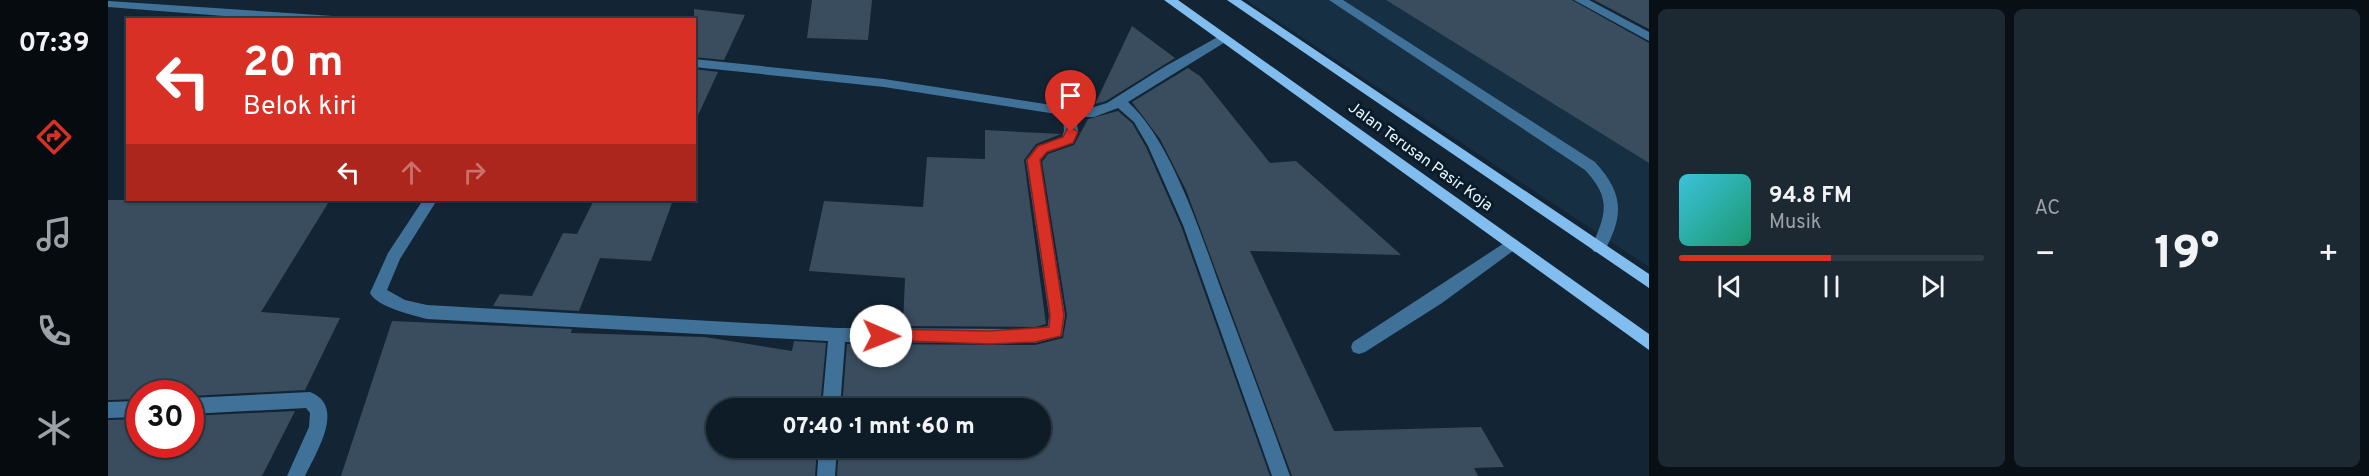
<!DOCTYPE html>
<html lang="id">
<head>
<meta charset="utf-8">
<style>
	:root { --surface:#0e1c27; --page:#1c2933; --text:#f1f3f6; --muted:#9ba1a7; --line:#2e3a44; --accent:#d93025 }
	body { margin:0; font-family:Overpass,sans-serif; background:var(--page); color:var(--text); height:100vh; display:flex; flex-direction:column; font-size:22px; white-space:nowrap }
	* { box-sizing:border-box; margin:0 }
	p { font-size:20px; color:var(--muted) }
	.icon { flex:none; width:33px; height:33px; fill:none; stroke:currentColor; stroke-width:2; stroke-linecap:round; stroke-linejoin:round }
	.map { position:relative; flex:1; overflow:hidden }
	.drawer { display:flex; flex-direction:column; gap:9px; padding:9px; background:#080f15; width:720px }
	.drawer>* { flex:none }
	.hud { position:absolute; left:18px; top:18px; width:570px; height:183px; border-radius:0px; box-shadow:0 2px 4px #0004,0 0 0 2px var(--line); background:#d93025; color:#fff; overflow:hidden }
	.speed { position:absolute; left:18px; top:380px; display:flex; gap:12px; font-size:30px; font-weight:700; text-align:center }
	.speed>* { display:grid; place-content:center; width:78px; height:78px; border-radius:50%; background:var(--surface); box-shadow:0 2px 4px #0004,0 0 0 2px var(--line); line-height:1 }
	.speed .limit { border:9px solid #d22; background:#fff; color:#111 }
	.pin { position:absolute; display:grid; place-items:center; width:51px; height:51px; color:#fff; margin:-62px -26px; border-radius:50% 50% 50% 0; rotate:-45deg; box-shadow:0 0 6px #0007 }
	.pin .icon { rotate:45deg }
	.me { position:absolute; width:66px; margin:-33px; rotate:91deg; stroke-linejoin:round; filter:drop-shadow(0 0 4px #0008) }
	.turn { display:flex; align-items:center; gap:21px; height:126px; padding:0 18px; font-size:27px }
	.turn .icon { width:78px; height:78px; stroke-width:2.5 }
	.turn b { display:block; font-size:42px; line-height:51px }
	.lanes { display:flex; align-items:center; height:57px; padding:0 18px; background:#0003; justify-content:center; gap:30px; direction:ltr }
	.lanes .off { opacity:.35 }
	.big { font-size:45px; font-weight:800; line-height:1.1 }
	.drawer .card { flex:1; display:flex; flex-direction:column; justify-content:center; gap:9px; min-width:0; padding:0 21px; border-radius:9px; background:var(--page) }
	.song { display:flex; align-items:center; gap:18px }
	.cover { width:72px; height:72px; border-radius:9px; background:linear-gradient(135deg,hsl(190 70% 55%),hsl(160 70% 35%)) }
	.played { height:6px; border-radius:3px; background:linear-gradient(90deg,var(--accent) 50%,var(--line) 50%) }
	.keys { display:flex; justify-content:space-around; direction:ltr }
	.heat { display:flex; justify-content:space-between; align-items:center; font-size:33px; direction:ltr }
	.drawer .tiles { flex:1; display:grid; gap:9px; grid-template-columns:repeat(2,1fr) }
	.trip { position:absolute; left:598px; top:398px; width:345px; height:60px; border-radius:30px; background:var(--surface); box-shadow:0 2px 4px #0004,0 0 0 2px var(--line); font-weight:800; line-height:60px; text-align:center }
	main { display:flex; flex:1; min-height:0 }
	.tabs { display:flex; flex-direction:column; width:108px; justify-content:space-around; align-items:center; background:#060b10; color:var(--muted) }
	.tabs .icon { width:42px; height:42px }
	.tabs .active { color:var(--accent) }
	.tabs b { font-size:27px; color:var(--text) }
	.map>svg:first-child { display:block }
	.built { fill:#172f42 }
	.building { fill:#3a4d5e }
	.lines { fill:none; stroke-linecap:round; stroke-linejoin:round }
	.lane { fill:#407199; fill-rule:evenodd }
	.street { fill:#407199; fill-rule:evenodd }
	.primary { fill:#82bdef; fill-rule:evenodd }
	.route { fill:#d93025; stroke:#8d1f18; stroke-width:1.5 }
	.labels { text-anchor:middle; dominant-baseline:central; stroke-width:6; stroke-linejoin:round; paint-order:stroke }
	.street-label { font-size:16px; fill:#e9f5ff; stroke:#0a1b29 }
</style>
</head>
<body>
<main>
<nav class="tabs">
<b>07:39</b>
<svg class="icon active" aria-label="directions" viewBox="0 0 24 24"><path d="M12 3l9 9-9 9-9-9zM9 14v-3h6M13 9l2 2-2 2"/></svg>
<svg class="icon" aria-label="music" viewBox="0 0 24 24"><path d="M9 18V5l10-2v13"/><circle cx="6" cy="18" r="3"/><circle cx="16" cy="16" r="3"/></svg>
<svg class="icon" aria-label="phone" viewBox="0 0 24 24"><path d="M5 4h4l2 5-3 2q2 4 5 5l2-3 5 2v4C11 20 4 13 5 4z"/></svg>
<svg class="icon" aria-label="climate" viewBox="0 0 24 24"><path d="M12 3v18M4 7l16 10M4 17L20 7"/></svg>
</nav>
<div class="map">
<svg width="1541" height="476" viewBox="0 0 1541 476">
	<rect width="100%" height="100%" fill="#132534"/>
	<!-- built -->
	<path class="built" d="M1138,0H1377L1541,92V267Z"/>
	<!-- building -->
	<path class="building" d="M704,0H764L760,40L699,38Z
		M1278,0H1464L1541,43V163Z
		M1486,0H1541V29Z
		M586,9L637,15L616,60L586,57Z
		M1024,26L1067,58L998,101L987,104Z
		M1080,68L1093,77L1162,163L1188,161L1293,255L1142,251L1226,431L1373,427L1396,467L1366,468L1370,476H1184L1078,190L1052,139L1024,102Z
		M586,69L610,72L586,124Z
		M1010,111L1024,123L1038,147L1073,226L1162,476H729L731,447H933V408H734L739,344L927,345L955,338L959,315L934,162L940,154L966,145L980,119Z
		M877,130L953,134L928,144L916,160L938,324L927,327L795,326L797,278L701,271L716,201L815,207L819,157L877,159Z
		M0,200H222L153,312L232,318L197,390L82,396V393H32V399L0,400Z
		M486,200H565L543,261L492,258L471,311L385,306L392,294L424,296L455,233L469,234Z
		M284,321L464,329L463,333L597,337L684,351L686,341L718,343L712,408H609V447H709L707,476H233Z
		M187,411L154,476H0V420L32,419V444H82V416Z"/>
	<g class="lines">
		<!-- lane -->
		<path class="lane" d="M1221,0H1235L1487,162C1516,194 1516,215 1496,252H1486L1483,248C1498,214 1504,199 1477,170Z
			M1404,238L1409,240L1412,244L1409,248L1334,303L1257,352L1251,354L1245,352L1243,347L1245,342Z"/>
		<!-- street -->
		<path class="street" d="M1466,0H1481L1541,32V41Z
			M0,1L225,16L231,20H168L0,7Z
			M1115,34L1119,35V41L1020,102C1063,140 1094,237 1114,292C1137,353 1160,415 1182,476H1164L1075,225L1040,146L1026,122L1010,108L986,117H968L970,131L965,143L939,152L932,161L957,315L954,336L927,343L737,342L732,408H714L720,341L319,319C304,315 269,307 262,293L280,253L315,200H329L292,259L279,290L297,300L319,305L729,328L927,329L940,326L941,315L918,160L929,146L954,137L956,131L955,115L776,87L586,67V59L776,79L976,110L999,103L1056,67Z
			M202,392C239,406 207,454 197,476H179L201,427L202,413L198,408L82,414V398Z
			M32,401V417L0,418V402Z
			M711,447H729L727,476H709Z"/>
		<!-- primary -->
		<path class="primary" d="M1056,0H1070L1541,334V350Z
			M1119,0H1133L1541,274V288Z"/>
	</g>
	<!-- route -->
	<path class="route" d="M963,127L970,132L965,143L939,152L932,160L956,315L953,336L927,342L882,344L768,340L765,336L773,329L882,331L941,327L942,315L919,160L930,146L955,137L959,129Z"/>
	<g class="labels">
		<!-- street labels -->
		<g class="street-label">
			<text transform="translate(1312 157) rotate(36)">Jalan Terusan Pasir Koja</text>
		</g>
	</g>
</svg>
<div class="speed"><div class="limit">30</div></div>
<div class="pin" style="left:963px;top:132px;background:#d93025"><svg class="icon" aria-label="arrive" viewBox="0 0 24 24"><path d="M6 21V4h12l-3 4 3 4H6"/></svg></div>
<svg class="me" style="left:773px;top:336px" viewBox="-20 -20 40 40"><circle r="19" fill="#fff"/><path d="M0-13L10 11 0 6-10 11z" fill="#d93025"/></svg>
<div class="trip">07:40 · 1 mnt · 60 m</div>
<div class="hud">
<div class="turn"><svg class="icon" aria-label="left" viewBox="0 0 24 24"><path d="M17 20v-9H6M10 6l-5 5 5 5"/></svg><div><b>20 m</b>Belok kiri</div></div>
<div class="lanes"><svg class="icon" aria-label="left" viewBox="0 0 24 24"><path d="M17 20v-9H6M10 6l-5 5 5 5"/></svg><svg class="icon off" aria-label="ahead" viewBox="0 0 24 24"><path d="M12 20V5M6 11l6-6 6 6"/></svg><svg class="icon off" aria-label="right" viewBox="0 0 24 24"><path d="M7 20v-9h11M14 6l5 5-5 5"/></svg></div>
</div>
</div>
<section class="drawer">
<div class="tiles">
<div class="card">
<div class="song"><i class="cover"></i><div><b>94.8 FM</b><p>Musik</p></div></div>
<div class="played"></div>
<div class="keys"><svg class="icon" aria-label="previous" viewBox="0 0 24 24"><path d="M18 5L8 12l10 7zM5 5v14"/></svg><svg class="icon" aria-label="pause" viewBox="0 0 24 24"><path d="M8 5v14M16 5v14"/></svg><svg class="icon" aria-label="next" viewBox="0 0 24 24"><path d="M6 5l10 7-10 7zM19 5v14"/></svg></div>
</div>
<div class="card"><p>AC</p>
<div class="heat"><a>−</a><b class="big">19°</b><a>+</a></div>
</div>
</div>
</section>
</main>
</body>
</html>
